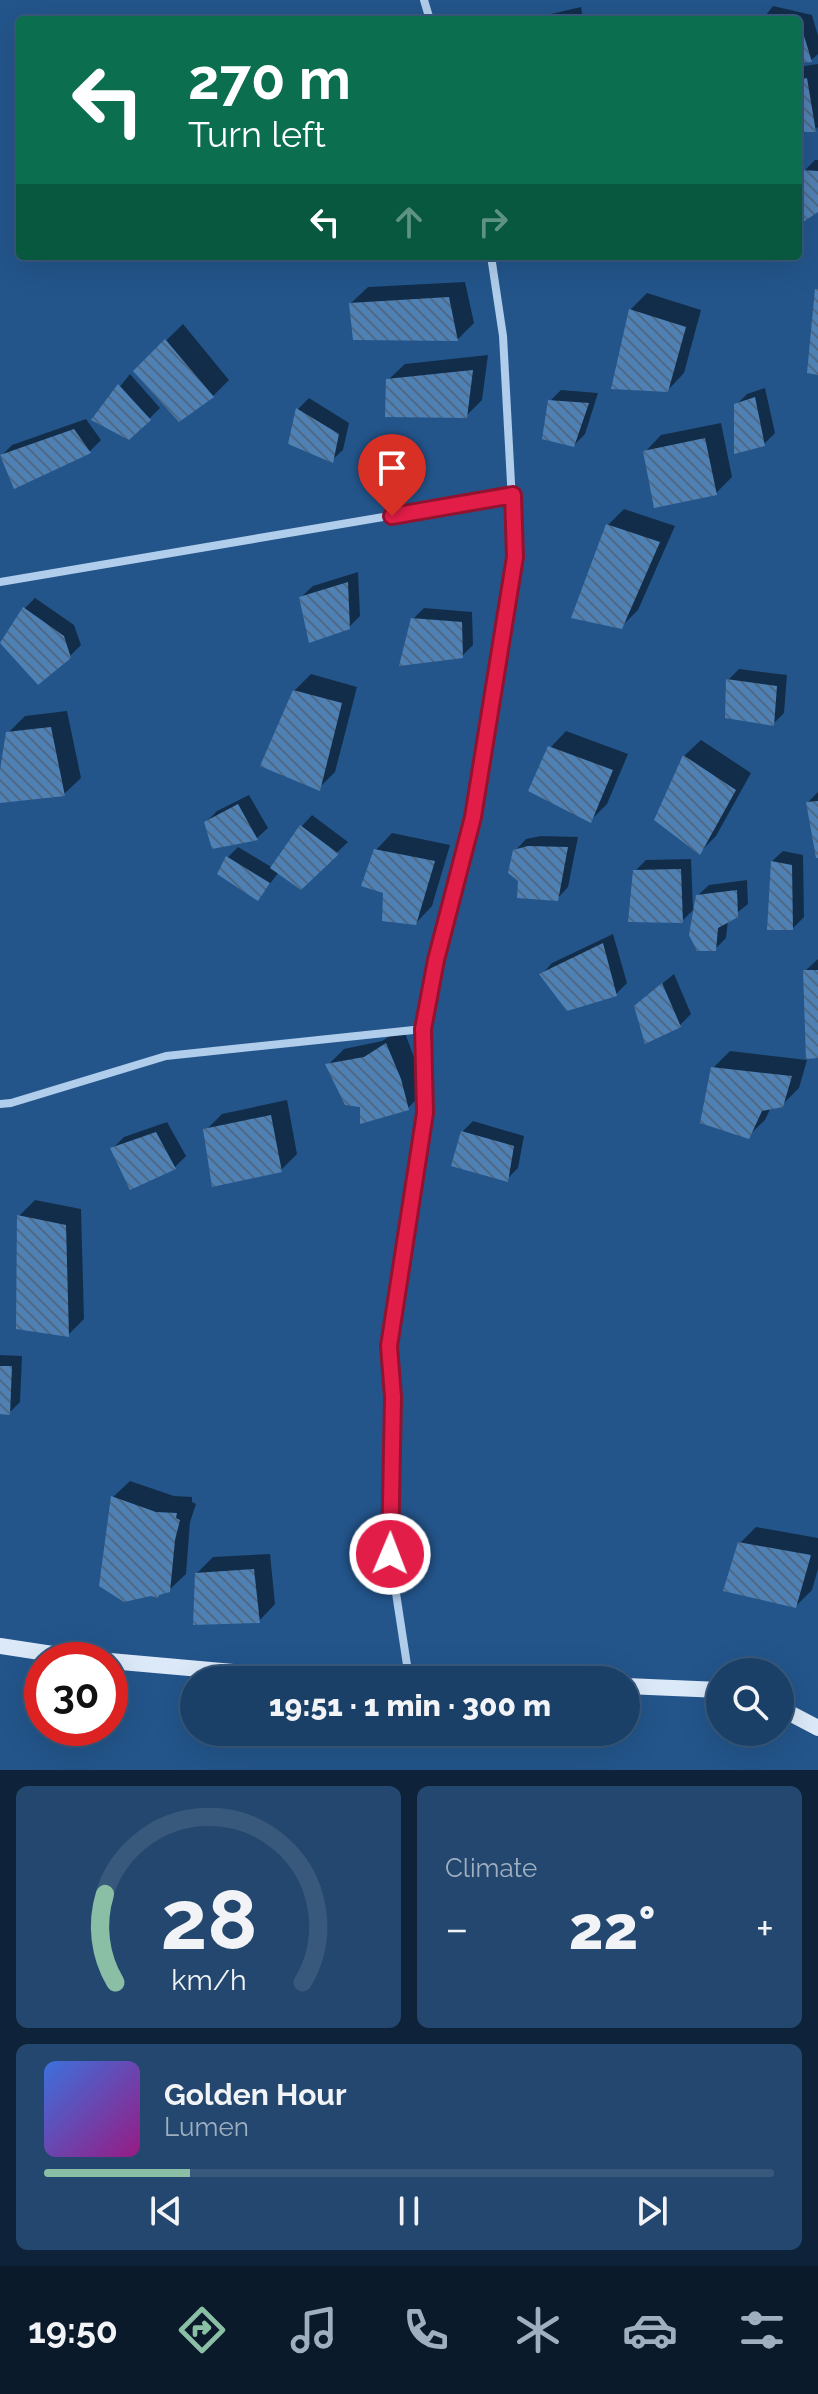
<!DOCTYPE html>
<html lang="en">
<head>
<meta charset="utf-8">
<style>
	:root { --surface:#1a4068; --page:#23476e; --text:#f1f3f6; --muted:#9fafc0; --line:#38597c; --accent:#8abfa5 }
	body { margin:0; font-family:Raleway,sans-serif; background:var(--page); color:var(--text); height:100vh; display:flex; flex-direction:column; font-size:30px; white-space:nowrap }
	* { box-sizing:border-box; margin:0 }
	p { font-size:26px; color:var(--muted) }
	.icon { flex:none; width:44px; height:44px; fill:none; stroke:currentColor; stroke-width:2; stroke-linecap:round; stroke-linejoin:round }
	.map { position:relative; height:1770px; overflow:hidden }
	.sheet { display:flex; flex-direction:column; gap:16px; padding:16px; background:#0e2339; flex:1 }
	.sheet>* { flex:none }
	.hud { position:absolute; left:16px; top:16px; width:786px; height:244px; border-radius:8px; box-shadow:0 8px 32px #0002,0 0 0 2px var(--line); background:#0b6e4f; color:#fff; overflow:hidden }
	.buttons { position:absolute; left:706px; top:1658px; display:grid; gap:16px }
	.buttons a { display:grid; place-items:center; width:88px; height:88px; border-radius:50%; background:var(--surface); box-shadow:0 8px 32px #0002,0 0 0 2px var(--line); font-size:40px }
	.speed { position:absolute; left:24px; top:1642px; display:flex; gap:16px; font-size:40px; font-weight:700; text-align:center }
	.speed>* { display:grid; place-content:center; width:104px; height:104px; border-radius:50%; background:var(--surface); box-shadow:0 8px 32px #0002,0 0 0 2px var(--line); line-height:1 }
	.speed .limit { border:12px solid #d22; background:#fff; color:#111 }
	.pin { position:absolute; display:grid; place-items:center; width:68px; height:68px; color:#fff; margin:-82px -34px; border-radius:50% 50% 50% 0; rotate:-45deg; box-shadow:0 0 8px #0007 }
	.pin .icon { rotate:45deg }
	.me { position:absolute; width:88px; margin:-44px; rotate:1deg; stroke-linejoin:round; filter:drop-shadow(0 0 6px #0008) }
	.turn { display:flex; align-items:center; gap:28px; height:168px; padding:0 40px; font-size:36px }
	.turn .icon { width:104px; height:104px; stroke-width:2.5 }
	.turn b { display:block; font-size:56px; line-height:68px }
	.lanes { display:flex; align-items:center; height:76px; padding:0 40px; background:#0003; justify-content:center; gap:40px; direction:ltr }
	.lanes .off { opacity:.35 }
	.big { font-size:60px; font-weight:800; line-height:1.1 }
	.sheet .tile { flex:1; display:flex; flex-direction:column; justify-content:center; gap:12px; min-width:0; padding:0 28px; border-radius:12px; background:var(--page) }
	.sheet .dial { align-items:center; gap:0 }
	.dial svg { height:208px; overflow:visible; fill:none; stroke:var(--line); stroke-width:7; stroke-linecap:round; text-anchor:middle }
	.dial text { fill:var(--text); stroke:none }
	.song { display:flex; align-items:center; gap:24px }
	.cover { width:96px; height:96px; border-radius:12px; background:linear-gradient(135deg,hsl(220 70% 55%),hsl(310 70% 35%)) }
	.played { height:8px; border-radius:4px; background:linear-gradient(90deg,var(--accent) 20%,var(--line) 20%) }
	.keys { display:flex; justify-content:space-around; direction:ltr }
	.heat { display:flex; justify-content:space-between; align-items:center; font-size:44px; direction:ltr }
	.sheet .tiles { flex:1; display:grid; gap:16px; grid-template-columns:1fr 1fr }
	.tile:last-child { grid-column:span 2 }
	.trip { position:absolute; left:180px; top:1666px; width:460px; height:80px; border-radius:40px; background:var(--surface); box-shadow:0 8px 32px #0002,0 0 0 2px var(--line); font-weight:800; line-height:80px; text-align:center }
	.tabs { display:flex; height:128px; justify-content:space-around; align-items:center; background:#0a1a2a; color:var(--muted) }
	.tabs .icon { width:56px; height:56px }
	.tabs .current { color:var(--accent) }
	.tabs b { font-size:36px; color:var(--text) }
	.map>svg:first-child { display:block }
	.shadow { fill:#0007 }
	.building { fill:url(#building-back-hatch) }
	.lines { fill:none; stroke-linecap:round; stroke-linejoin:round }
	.street { stroke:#b0cdeb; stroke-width:8 }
	.secondary { stroke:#dbe9f8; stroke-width:16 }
	.route-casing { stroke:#92132f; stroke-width:20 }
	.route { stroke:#e11d48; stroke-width:14 }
</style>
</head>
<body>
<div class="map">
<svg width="818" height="1770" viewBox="0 0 818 1770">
	<defs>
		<pattern id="building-back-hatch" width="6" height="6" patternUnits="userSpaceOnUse" patternTransform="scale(2)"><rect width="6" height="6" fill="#5081b4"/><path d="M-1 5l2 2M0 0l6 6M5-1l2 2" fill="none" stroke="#4e6985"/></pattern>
	</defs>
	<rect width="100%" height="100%" fill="#23558b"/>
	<!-- shadow -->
	<path class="shadow" d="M773,6L812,15L818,36V54L811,60L798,61V20H762Z
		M581,7L583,20H525Z
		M818,64V127L815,130H798V67Z
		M815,160H818V210L804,171Z
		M465,282L474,323L458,339L351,303L368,287Z
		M647,293L701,310L684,373L668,390L630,310Z
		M183,324L229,380L213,396L135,371Z
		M488,355L482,400L466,416L388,380L405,364Z
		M130,374L160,408L149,419H94Z
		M765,388L775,433L764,444L736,405L747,394Z
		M561,390L598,393L585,434L574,445L550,401Z
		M309,398L349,423L343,450L332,460L290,443L298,409Z
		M86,419L101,440L90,451L15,487L1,456L12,445Z
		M721,423L732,477L716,493L645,452L661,435Z
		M624,509L675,526L638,610L621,627L608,525Z
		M358,572L360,616L349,627L301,597L313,586Z
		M35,598L74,625L81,645L69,657L24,609Z
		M424,608L472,612L473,645L462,656L413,619Z
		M739,669L787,675L784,713L773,724L728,680Z
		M311,674L357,687L335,772L319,788L294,691Z
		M67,711L81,778L64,794L0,801V783L8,733L25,716Z
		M566,731L628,754L607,804L590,821L550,748Z
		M701,740L751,773L716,836L700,852L684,756Z
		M818,792V855L808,802Z
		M249,795L268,828L257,838L213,847L206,822L217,811Z
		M312,815L348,842L301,887L279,872L258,899L227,858L238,847L273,868L302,826Z
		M392,833L450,845L432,906L416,923L385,891L376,850Z
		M541,836L578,837L568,887L557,899L520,880L515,851L526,839Z
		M783,851L803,855L804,917L793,928L772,861Z
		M691,859L693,910L682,921L635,871L646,860Z
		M747,880L748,904L728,920L726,938L715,949L697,896L709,885Z
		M613,934L627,983L616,994L542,974L552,963Z
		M818,959V1056L805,971Z
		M674,974L691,1014L680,1025L647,996Z
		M403,1028L416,1062L424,1092L408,1108L362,1105L328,1065L344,1049L382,1041Z
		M730,1051L807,1060L799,1088L782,1105L771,1107L765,1120L748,1136L713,1068Z
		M287,1100L297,1154L281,1170L206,1130L222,1114Z
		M473,1121L524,1136L518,1168L507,1179L462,1132Z
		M167,1122L186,1156L175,1167L131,1188L113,1148L124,1137Z
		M35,1200L81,1209L84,1319L68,1335L19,1216Z
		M0,1355L22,1356L20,1402L9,1413L0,1412Z
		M130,1481L174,1496L192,1497V1502L196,1504L190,1522L186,1574L169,1590L113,1497Z
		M756,1527L818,1538V1569L812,1590L796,1606L740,1543Z
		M270,1554L275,1604L259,1621L196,1574L213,1557Z"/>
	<!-- building -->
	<path class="building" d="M798,25L801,26L812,62L798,63Z
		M807,78L816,132H798V80Z
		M802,170L818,171V212L803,222Z
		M815,289H818V375L807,373Z
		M449,297L458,341L353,340L349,303Z
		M629,309L686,327L668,392L611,389Z
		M165,339L214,397L179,422L133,371Z
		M473,370L467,418L385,417L386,379Z
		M118,384L151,420L129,440L91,420Z
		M755,397L765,446L734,454V404Z
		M548,400L589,403L574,447L542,439Z
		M296,408L339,434L333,463L288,444Z
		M74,429L91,453L14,489L0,455Z
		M705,438L717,495L654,508L643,451Z
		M606,524L660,542L622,629L571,618Z
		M348,582L350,629L309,643L299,597Z
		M23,607L64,636L71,658L38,685L0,643Z
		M411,618L462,622L463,658L399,666Z
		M726,679L777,686L774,726L725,718Z
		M293,690L342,703L320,791L260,766Z
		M51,727L65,796L0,803V770L6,732Z
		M548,746L613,770L591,823L528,791Z
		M683,755L736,790L700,855L654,820Z
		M818,801V858H816L806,802Z
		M238,804L258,840L212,849L204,822Z
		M300,825L339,854L301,890L270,868Z
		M528,846L568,847L558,901L517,898L518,881L508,873L513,850Z
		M374,849L435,861L416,925L382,921L383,893L361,886Z
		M226,856L270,883L258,901L217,874Z
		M771,861L792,865L793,930H767Z
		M681,869L683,923L628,922L633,870Z
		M737,890L738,917L718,928L716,951H697L689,935L696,895Z
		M603,943L617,996L567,1011L539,974Z
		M803,970H818V1058L806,1059Z
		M662,983L681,1027L645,1044L634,1006Z
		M386,1043L401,1079L409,1110L360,1124V1107L345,1105L325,1064L364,1057Z
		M711,1067L792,1076L783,1107L762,1111L749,1139L700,1123Z
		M271,1115L282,1172L212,1187L203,1129Z
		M461,1131L514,1146L508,1182L451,1166Z
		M156,1132L176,1169L130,1190L110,1148Z
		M17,1215L66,1225L69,1337L16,1329Z
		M0,1366H12L10,1415L0,1414Z
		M111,1496L156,1512L177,1513L176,1518L180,1520L175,1540L170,1592L159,1595L158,1598L151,1596L124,1602L99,1586Z
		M738,1542L811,1555L796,1608L723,1591Z
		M254,1569L260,1623L193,1625L195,1573Z"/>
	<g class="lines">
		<!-- street -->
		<path class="street" d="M424,0L430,20
			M0,582L513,495
			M0,1104L11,1103L166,1056L423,1029
			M409,1678L390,1554L393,1397L389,1346L425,1113L423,1029L436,960L473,817L515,557L503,336L491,256"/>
		<!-- secondary -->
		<path class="secondary" d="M0,1646L92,1660
			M110,1661L257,1674L468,1680
			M626,1686L720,1690
			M780,1708L818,1728"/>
	</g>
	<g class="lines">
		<!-- route casing -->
		<g class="route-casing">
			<path id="route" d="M390,1554L393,1397L389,1346L425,1113L423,1029L436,960L473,817L515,557L513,495L392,516"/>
		</g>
		<!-- route -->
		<use href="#route" class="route"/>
	</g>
</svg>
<div class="buttons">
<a><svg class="icon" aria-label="search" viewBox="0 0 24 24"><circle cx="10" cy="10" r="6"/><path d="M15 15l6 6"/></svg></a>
</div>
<div class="speed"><div class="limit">30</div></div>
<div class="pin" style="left:392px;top:516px;background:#d93025"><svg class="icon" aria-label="arrive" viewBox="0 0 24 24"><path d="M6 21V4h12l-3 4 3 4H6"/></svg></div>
<svg class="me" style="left:390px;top:1554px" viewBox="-20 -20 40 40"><circle r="17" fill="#e11d48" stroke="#fff" stroke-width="3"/><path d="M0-11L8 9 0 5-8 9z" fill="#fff"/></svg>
<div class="trip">19:51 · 1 min · 300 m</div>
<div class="hud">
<div class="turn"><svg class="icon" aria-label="left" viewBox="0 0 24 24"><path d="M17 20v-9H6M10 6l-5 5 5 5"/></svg><div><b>270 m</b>Turn left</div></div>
<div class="lanes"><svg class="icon" aria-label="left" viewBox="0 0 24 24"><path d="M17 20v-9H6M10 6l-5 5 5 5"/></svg><svg class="icon off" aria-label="ahead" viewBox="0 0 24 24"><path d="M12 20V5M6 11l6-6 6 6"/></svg><svg class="icon off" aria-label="right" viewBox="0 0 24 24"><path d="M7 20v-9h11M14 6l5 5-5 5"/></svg></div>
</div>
</div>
<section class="sheet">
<div class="tiles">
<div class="tile dial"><svg viewBox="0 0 100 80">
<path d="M14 69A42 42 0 1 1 86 69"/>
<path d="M14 69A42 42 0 0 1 10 35" stroke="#8abfa5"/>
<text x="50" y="56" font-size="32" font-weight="700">28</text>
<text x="50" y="72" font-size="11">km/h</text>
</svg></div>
<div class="tile"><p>Climate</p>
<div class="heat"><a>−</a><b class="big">22°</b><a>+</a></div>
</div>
<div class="tile">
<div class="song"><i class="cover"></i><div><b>Golden Hour</b><p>Lumen</p></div></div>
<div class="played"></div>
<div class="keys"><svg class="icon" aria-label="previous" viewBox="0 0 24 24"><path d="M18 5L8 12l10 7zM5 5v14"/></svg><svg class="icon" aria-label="pause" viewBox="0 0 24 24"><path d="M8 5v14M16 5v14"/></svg><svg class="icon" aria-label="next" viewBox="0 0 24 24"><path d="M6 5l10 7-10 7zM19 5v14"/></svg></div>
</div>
</div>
</section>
<nav class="tabs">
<b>19:50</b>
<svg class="icon current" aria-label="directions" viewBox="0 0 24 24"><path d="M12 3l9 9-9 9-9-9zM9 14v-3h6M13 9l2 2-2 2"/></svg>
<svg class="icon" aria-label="music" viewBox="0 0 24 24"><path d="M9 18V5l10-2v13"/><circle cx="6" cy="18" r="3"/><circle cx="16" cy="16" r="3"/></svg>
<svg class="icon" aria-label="phone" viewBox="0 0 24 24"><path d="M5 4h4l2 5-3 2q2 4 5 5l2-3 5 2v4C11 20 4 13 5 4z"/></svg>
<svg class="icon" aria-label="climate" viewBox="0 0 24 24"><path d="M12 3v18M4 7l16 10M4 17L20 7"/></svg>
<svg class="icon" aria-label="car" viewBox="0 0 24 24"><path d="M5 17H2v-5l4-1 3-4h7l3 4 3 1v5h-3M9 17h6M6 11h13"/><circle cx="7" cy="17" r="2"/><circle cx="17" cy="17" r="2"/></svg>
<svg class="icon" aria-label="filters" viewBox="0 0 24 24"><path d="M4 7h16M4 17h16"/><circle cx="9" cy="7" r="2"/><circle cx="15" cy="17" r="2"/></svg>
</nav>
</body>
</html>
